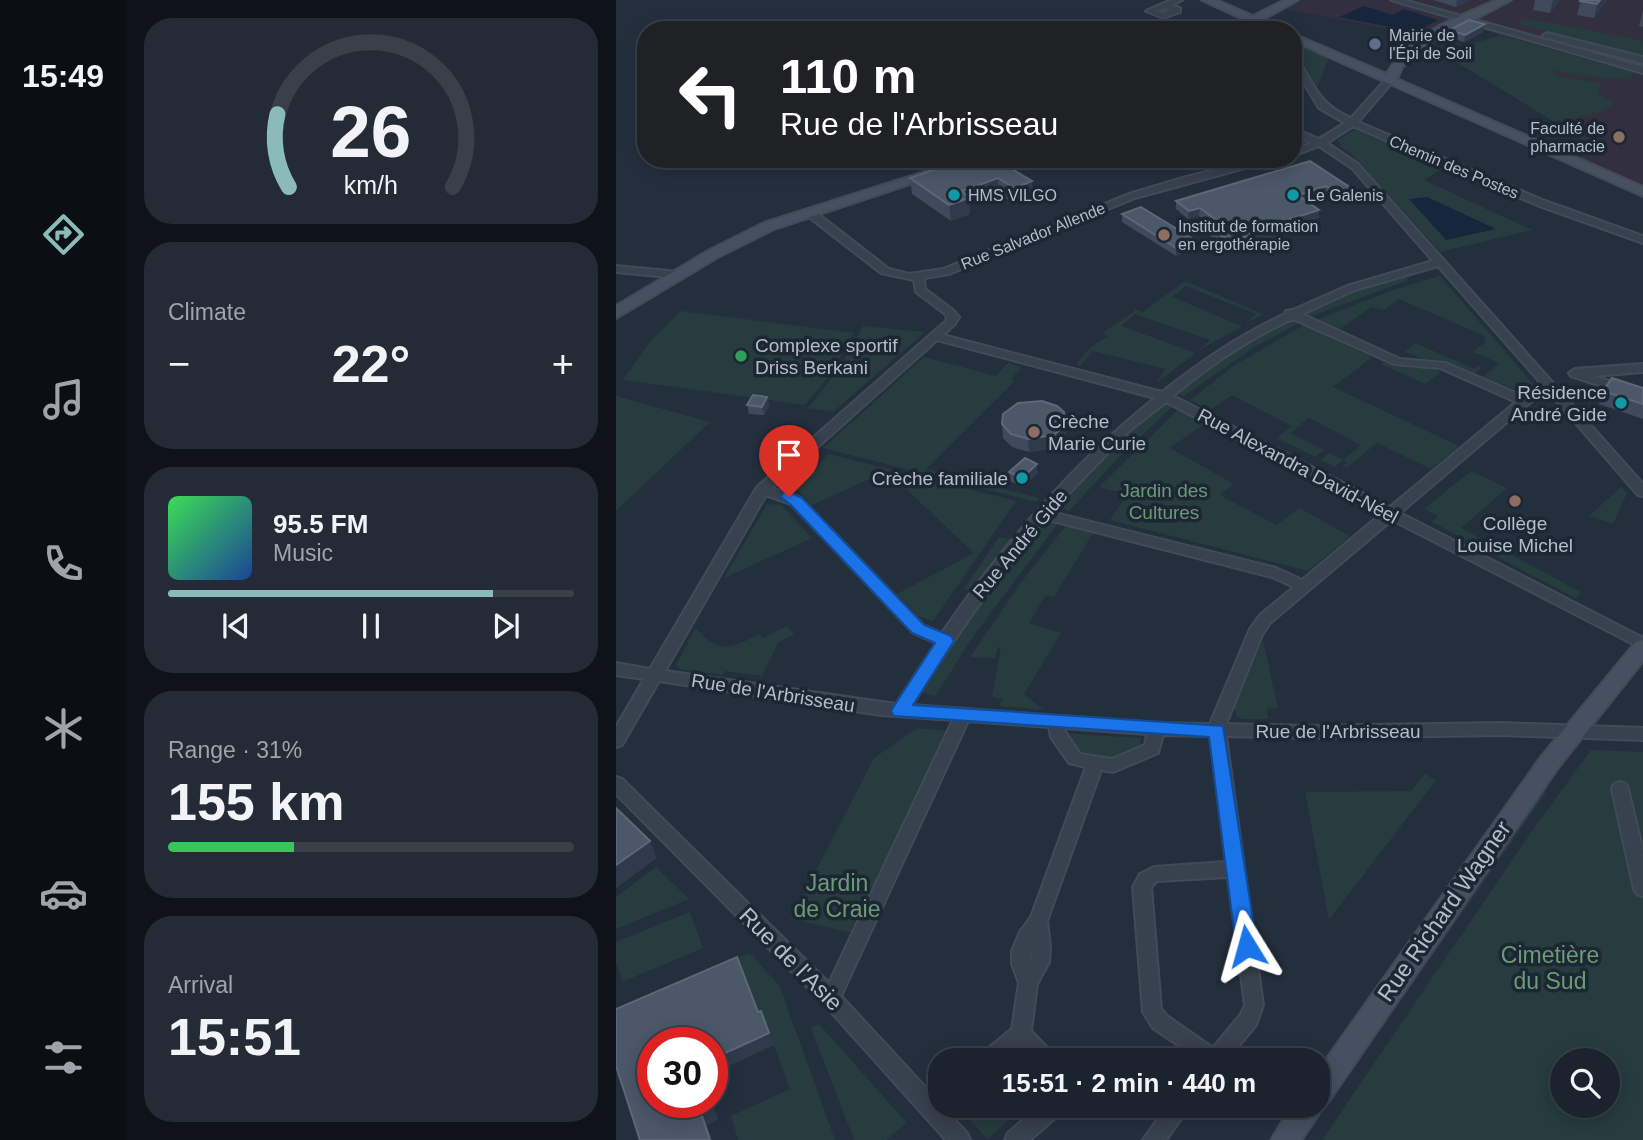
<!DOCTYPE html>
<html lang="en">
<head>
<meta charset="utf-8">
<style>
	:root { --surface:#1b232e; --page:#242b36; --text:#f1f3f6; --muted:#a0a4aa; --line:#39404a; --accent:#8bbbb9 }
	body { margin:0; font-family:Arial,sans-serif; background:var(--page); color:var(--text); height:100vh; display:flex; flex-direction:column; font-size:26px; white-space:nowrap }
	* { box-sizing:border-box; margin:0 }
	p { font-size:23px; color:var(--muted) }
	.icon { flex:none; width:38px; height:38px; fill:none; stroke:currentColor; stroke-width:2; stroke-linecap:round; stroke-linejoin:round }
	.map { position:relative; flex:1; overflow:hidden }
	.details { display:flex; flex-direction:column; gap:18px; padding:18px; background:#0f1319; width:490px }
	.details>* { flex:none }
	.banner { position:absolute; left:21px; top:21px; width:665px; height:147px; border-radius:28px; box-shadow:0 4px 18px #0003,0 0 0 2px var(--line); background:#202124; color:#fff; overflow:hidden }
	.controls { position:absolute; left:934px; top:1048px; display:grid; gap:14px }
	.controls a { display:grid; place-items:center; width:70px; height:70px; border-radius:50%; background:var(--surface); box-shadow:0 4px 18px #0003,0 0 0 2px var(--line); font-size:35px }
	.speed { position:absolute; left:21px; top:1027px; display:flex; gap:14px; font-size:35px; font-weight:700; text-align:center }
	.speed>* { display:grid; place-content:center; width:91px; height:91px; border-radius:50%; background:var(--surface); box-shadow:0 4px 18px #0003,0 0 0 2px var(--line); line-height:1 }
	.speed .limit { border:10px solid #d22; background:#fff; color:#111 }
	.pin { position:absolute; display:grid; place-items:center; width:60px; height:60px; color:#fff; margin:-72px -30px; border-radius:50% 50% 50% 0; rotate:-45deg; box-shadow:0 0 7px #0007 }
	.pin .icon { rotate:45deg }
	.me { position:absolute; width:77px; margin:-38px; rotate:352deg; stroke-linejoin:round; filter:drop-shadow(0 0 5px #0008) }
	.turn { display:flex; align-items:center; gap:24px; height:147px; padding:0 28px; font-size:32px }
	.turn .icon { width:91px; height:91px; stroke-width:2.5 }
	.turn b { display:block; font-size:49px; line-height:60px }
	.big { font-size:52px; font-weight:800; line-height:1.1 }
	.details .card { flex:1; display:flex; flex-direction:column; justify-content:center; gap:10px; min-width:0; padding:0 24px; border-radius:28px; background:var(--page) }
	.details .dial { align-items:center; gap:0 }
	.dial svg { height:182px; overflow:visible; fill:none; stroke:var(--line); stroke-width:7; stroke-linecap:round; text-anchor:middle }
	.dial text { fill:var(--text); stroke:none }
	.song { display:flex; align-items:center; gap:21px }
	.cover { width:84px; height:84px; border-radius:10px; background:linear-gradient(135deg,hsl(130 70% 55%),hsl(220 70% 35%)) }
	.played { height:7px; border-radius:4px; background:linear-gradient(90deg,var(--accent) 80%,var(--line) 80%) }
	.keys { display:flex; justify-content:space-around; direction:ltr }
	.heat { display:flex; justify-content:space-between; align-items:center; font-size:38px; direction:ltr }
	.charge { height:10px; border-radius:5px; background:linear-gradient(90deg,#34c759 31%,var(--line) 0) }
	.trip { position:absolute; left:312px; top:1048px; width:402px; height:70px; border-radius:28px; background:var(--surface); box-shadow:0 4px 18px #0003,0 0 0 2px var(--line); font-weight:800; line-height:70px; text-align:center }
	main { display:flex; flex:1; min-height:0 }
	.menu { display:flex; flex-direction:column; width:126px; justify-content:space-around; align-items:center; background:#0b0e12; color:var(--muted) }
	.menu .icon { width:49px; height:49px }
	.menu .current { color:var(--accent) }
	.menu b { font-size:32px; color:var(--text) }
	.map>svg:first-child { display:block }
	.medical { fill:#32303f }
	.green { fill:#263c3f; fill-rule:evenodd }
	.water { fill:#17263c }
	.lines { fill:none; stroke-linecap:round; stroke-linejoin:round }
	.street-casing { stroke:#414a57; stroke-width:4 }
	.secondary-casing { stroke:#414a57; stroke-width:4 }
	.street { fill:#38414e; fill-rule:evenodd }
	.secondary { fill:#465061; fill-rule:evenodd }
	.wall { fill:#3f4b5c }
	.shaded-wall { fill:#2f3b4b }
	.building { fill:#4b5868; stroke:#5c6777; stroke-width:2 }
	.route { fill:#1a73e8; stroke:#114b97; stroke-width:2 }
	.service-dot { fill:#5c6f8a; stroke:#1d2633; stroke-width:2.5 }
	.education-dot { fill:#8d6e63; stroke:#1d2633; stroke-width:2.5 }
	.culture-dot { fill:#0f9aa8; stroke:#1d2633; stroke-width:2.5 }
	.leisure-dot { fill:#2e9e5b; stroke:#1d2633; stroke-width:2.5 }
	.labels { text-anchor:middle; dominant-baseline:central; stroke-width:7; stroke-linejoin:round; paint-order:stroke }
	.far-poi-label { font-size:16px; fill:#b4bcc9; stroke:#1d2633; text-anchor:start }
	.far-street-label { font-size:16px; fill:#b4bcc9; stroke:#1d2633 }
	.poi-label { font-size:19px; fill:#b4bcc9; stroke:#1d2633; text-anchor:start }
	.street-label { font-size:19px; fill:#b4bcc9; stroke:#1d2633 }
	.park-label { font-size:19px; fill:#6b9a76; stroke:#1d2633 }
	.near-park-label { font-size:23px; fill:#6b9a76; stroke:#1d2633 }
	.near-street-label { font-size:23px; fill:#b4bcc9; stroke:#1d2633 }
</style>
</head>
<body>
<main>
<nav class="menu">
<b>15:49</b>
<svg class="icon current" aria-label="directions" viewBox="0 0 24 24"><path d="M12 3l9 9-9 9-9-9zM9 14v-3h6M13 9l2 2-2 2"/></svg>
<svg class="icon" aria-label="music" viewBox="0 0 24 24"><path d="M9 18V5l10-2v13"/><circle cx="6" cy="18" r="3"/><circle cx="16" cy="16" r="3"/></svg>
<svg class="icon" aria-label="phone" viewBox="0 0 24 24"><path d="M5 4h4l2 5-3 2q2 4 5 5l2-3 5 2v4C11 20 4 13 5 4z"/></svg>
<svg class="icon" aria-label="climate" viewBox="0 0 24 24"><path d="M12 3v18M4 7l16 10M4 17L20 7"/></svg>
<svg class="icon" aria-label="car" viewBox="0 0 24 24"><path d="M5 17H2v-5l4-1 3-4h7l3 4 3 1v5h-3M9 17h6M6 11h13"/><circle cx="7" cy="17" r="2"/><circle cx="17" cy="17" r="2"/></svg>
<svg class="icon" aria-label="filters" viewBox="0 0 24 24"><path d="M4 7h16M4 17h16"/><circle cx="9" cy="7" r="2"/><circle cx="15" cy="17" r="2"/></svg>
</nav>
<section class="details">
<div class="card dial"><svg viewBox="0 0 100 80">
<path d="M14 69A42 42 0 1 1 86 69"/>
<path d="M14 69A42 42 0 0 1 9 37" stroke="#8bbbb9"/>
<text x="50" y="56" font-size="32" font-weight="700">26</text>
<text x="50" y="72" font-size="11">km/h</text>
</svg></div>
<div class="card"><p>Climate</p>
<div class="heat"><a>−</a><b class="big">22°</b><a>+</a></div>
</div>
<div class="card">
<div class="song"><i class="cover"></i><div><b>95.5 FM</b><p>Music</p></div></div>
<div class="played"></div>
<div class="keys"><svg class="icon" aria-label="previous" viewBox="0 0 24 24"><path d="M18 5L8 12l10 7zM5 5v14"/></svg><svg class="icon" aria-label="pause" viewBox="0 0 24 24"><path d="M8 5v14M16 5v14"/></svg><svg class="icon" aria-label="next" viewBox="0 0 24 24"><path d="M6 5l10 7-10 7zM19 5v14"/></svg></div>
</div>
<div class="card"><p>Range · 31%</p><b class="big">155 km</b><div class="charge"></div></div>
<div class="card"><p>Arrival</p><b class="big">15:51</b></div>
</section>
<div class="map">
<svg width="1027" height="1140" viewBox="0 0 1027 1140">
	<rect width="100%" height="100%" fill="#242f3e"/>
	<!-- medical -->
	<path class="medical" d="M688,0H1027V192L967,164L963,137L829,55L836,49L884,35L853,26L824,39L671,9Z"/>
	<!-- green -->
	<path class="green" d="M908,18L1027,41V56L902,24Z
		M886,36L1019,73L1013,80L957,75L935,70L941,76L986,83L982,92L996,102L995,106C983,117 967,112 954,120L953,127L965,133L963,137L829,55L836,49Z
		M677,40L713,57L701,88L683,55L677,51Z
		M739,129L828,167L808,180L916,230L824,252L735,153L726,148L722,140Z
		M786,275L793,280L696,316L686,312L735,291Z
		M824,276L917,384L907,392L867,377L883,363L857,352L869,342V336L783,299L768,310L755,307L724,329L702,319L777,290Z
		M569,281L647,314L629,324L640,314L570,286L556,297L626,326L582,351L594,340L519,314L505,326L580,353L540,383L549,369L477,351L464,366L460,364L476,346L492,336L486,333L518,312V309L527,312Z
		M65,311L238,333L212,377L189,405L7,380L35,340Z
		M674,318L685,322L640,346L568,396L557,391L606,355Z
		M688,325L756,357L717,387L843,446L815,469L761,443L730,468L727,466L731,462L727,460L719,467L705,460L713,453L727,460L745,445L693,418L674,433L708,450L699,457L661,438L676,426L616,395L594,410L574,400L619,365Z
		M247,326L309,332L217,412L192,408L225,366Z
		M799,343L859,369L863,366L866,367L859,373L830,361L807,359L789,352Z
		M308,357L380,376L392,363L406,367L395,379L399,381L310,469L424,498L420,502L207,448Z
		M767,362C787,370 807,364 825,372L809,384L765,364Z
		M0,396L94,422L0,511Z
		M551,403L558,405L502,458L453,511L439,507L482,461L541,405Z
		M562,410L588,424L554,448L618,484L604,495L660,525L683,508L734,536L692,571L494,520L511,494L483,487Z
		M212,454L400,501L317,621L302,616L281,594L358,553L271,471L196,505L181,489Z
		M855,471L891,488L845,528L965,592L959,598L816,522L822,516L808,509Z
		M1005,487L1011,493L997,524L973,516Z
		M151,504L165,505L196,538L108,578Z
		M432,520L443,522L361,631L319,696L304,692L384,573L425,523Z
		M450,526L477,533L438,597L430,595L413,623L445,633L408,694L428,710L383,706L387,699L376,697L385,647H382L379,658L354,657L406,581Z
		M383,537L398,540L358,592L348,589Z
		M171,626L178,634L162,643L146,676L109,671L106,675L64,669L60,665L80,628C104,655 115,648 144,634L147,638Z
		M647,640L662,708L651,709L652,719H626L621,716L618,708Z
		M301,728L332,731L237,933L175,919L258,758Z
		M445,733L525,738L524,743L533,745L498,764L461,757Z
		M975,750L1027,752V1140H706L918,828ZM947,1060H992V1106H947Z
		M809,774L820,780L713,920L689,792L795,791Z
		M928,783H931L929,794L688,1140H681Z
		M40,867L73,899L0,929V897Z
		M74,912L87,948L6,982L0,962V942Z
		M134,953L164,987L219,1140H122L115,1116L174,1089L150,1024L0,1025V1009Z
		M203,1024L291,1123L270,1140H238L195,1028Z
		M347,1106H409L371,1139L344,1108Z"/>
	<!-- water -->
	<path class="water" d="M748,6L776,15L788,9L822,20L800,32L723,17Z
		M811,197L880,229L830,240L793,199Z"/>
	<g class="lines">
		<!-- street casing -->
		<g class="street-casing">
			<path id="street" d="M555,0H566L556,5L564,8V12L547,18L530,11ZM549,8L554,10L547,13L541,11Z
				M775,0H788L1027,67V73Z
				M639,24L648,30H639L635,26Z
				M931,33L1027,57V63L928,37L927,35Z
				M677,55L681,57C698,85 703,105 735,118L771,78H777L778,80L742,122L929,201L1027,236V243L921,205L737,126L711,143L742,164L1027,484V496L1022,495L930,389L784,513L1027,638V649L776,520L654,623L646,635L610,724L691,726L885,723L1027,728V740L885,735L691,738L610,736L647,1005L640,1025L611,1060H584L537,1028L527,1012L517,887L524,874L538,867L610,862L594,736L547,735L542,753L497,772L485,770L431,921L434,946L433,962L421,984L415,1031L437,1054L439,1060H417L404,1046L386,1060H363L365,1054L396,1029L403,983L396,964V951L404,932L415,917L470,767L453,763L435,737L433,727L352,721L225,996L324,1103V1106H326L351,1133L354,1140H330L208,1004L0,794V777L6,779L213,983L337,720L265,715L43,681L6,745L0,747V727L28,679L0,675V663L34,669L141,487L330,321L331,317L329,314L300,292L298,280L265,273L189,214V210H197L273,269L293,274L327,269L513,194L570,177L644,159H662L519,198L333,274L308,278L309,289L337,310L343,317L339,324L327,335L546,392C584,362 625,334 669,314L670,311L677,310L731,286L817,261L736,168L703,146L677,156V150L695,143L677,135V128L703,139L729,123L703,108L677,65ZM822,266L924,382L907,396L830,363L784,359L686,314L739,290ZM677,319L778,364L824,368L900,402L774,507L557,396C593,366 634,338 677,319ZM321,340L539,398C456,464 386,546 326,633L307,625L185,498L156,488ZM550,402L765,514L686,580L660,568L435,512L513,431ZM150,495L175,504L297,633L320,643L280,704L49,671ZM429,519L656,577L678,587L644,615L634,629L594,724L540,723L296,705C337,640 379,579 429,519ZM449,728L531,734L529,745L496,759L464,754L449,732ZM612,877L629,1005L625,1014L597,1048L551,1016L545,1009L535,887L541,881ZM416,945L415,961L414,962Z
				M0,266L63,272L68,275L63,278L0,272Z
				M1027,364V372L978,376L1027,392V400L955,376L953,373L959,369Z
				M1004,782L1010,784L1012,789L1027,852V896L1021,894L1018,889L996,789L998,784Z
				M423,1106H448L445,1113L414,1140H389L392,1133Z
				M551,1106H574L550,1140H527Z"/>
		</g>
		<!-- secondary casing -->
		<g class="secondary-casing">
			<path id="secondary" d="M586,0H600L637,16L669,0H682L646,20L666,30H651L638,24L627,30H613L629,20Z
				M881,0H895L811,44L786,67L781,79L1027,187V196L677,41V34L771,74C791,34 843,17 881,0Z
				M349,159H369L158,229L102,257L0,318V306L92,251L148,223Z
				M1027,640V661L941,769L712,1102L705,1105L702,1115L685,1140H655L676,1106H702V1071L925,757L1020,642Z"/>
		</g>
		<!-- street -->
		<use href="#street" class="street"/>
		<!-- secondary -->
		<use href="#secondary" class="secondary"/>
	</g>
	<!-- wall -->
	<path class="wall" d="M817,0H854L840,7Z
		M919,0H944L934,13L917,10Z
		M965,0H991L978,18L961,15Z
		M1027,11V27L1023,26Z
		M869,24L867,32L848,42L833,37L834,30Z
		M348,159L417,197L399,204L383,194L353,205L354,214L335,221L296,194L294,178Z
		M573,159H593L581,164Z
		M694,161L735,188L734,196L720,201L709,194L690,200L703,210V218L668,228V232L656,238L614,250L593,235V227L596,226L583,216L572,219L560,209V201Z
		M506,214L579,240L578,248L560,256L506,222Z
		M1027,388V419L983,404L987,391Z
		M151,397L153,406L148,415L133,414L131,405Z
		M386,424H450V437L439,448L413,452L396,447L387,438Z
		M393,472L422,473L407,486L393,481Z"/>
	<!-- shaded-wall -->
	<path class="shaded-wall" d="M841,0H854L840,7Z
		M937,0H944L934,13Z
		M984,0H991L978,18L981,4Z
		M869,24L867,32L848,42L849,35Z
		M581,159H593L581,164Z
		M382,178L383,194L353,205L354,214L335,221L333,205L346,191Z
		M416,181L417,197L399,204L398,188Z
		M710,186L709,194L681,203L682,195Z
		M735,188L734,196L720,201L721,193Z
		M584,208L583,216L572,219L573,211Z
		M703,210V218L668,228V232L656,238L614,250V242L665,222Z
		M579,240L578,248L560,256V248Z
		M151,397L153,406L148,415L146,407Z
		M450,424V437L439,448L413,452L412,439Z
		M421,464L422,473L407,486L406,478Z
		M34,841L41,858L0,888V865Z
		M153,1033L158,1045L96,1074V1059Z
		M96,1101L102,1119L91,1125L96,1140H94L85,1113Z"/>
	<!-- building -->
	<path class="building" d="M965,0H984L981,4L964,1Z
		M853,20L869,24L849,35L834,30Z
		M519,22L552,30H503Z
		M348,159H379L416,181L398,188L382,178L346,191L353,198L333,205L294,178Z
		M694,161L735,188L721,193L710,186L682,195L703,210L665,222L668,224L656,229L614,242L593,227L604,223L584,208L573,211L560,201Z
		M525,207L579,240L560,248L506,214Z
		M996,378L1027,388V404L987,391Z
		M137,395L151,397L146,407L131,405Z
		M426,401L441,406L448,412L450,424L438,435L412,439L395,434L386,424L387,414L402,403Z
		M409,458L421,464L406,478L393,472Z
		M0,808L34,841L0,865Z
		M121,957L142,1012L145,1011L153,1033L96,1059V1043H37V1102H95L97,1107L85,1113L94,1140H24L0,1066V1009Z"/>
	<!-- route -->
	<path class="route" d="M173,492L186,498L308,625L335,636L338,641L297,705L607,726L641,946L638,952L631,955L623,952L620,946L593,737L278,716L275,711L278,706L319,643L296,633L175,505L165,497L167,493Z"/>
	<!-- markers -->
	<circle class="service-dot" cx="759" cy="44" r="7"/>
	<g class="education-dot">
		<circle cx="1003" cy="137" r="7"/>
		<circle cx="548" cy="235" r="7"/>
		<circle cx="418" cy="432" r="7"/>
		<circle cx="899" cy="501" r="7"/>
	</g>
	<g class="culture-dot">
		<circle cx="338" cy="195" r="7"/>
		<circle cx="677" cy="195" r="7"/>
		<circle cx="1005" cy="403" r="7"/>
		<circle cx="406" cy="478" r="7"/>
	</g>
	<circle class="leisure-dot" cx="125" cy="356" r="7"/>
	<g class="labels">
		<!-- far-poi labels -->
		<g class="far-poi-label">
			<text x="773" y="35">Mairie de<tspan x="773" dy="18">l'Épi de Soil</tspan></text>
			<text x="989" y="128" text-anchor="end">Faculté de<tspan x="989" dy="18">pharmacie</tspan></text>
			<text x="352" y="195">HMS VILGO</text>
			<text x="691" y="195">Le Galenis</text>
			<text x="562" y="226">Institut de formation<tspan x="562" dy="18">en ergothérapie</tspan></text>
		</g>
		<!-- far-street labels -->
		<g class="far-street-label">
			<text transform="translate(838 167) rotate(23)">Chemin des Postes</text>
			<text transform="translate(417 236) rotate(-22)">Rue Salvador Allende</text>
		</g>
		<!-- poi labels -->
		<g class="poi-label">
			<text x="139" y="345">Complexe sportif<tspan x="139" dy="22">Driss Berkani</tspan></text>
			<text x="991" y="392" text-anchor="end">Résidence<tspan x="991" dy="22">André Gide</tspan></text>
			<text x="432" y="421">Crèche<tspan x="432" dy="22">Marie Curie</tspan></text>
			<text x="392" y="478" text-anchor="end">Crèche familiale</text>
			<text x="899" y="523" text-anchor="middle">Collège<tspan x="899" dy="22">Louise Michel</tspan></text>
		</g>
		<!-- street labels -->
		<g class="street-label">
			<text transform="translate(682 466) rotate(28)">Rue Alexandra David-Néel</text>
			<text transform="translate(404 544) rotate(-50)">Rue André Gide</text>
			<text transform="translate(157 693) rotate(9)">Rue de l'Arbrisseau</text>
			<text x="722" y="731">Rue de l'Arbrisseau</text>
		</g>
		<!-- park labels -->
		<g class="park-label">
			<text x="548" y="490">Jardin des<tspan x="548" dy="22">Cultures</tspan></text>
		</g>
		<!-- near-park labels -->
		<g class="near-park-label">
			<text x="221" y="883">Jardin<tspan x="221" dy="26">de Craie</tspan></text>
			<text x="934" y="955">Cimetière<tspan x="934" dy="26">du Sud</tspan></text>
		</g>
		<!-- near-street labels -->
		<g class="near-street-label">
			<text transform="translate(828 911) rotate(-55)">Rue Richard Wagner</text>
			<text transform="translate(175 959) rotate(45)">Rue de l'Asie</text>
		</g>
	</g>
</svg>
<div class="controls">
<a><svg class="icon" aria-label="search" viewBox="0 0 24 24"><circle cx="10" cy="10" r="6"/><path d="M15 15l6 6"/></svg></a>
</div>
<div class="speed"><div class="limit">30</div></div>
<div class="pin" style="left:173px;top:497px;background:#d93025"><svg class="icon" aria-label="arrive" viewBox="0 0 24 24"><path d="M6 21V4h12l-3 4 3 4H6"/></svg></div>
<svg class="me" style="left:631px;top:946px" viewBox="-20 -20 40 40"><path d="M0-17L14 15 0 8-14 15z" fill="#1a73e8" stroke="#fff" stroke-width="4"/></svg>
<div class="trip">15:51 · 2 min · 440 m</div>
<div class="banner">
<div class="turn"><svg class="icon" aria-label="left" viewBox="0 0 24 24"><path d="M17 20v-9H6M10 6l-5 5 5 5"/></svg><div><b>110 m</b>Rue de l'Arbrisseau</div></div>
</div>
</div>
</main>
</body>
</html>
